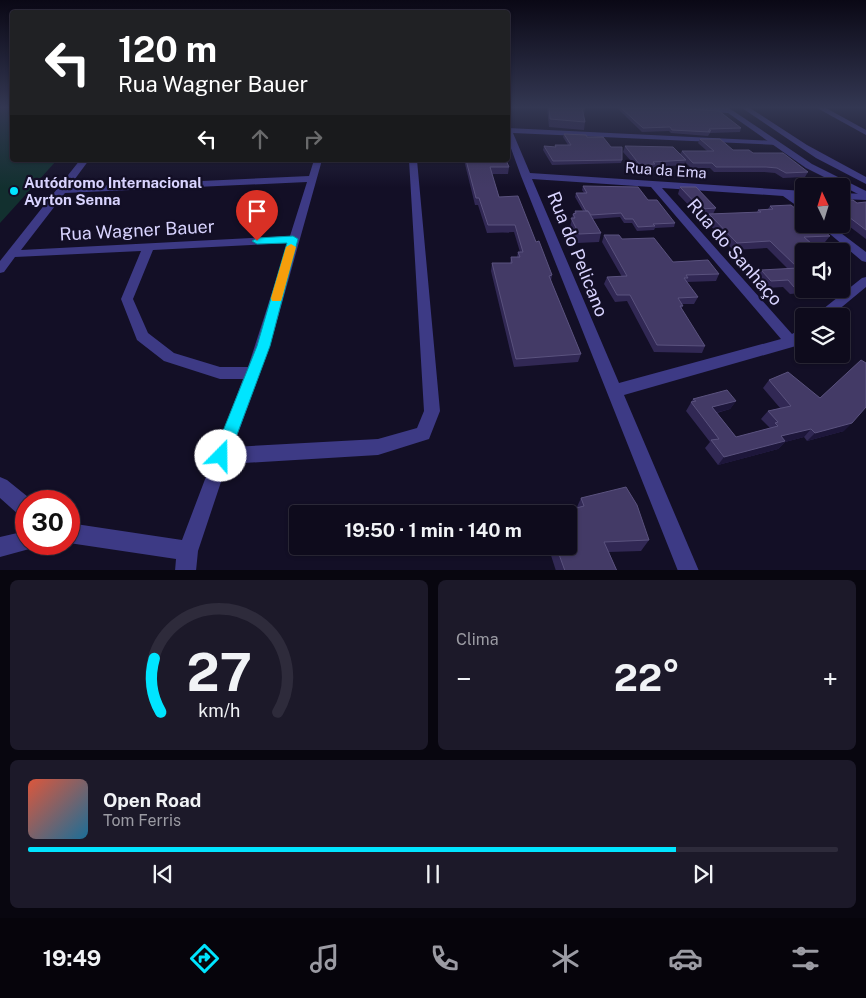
<!DOCTYPE html>
<html lang="pt">
<head>
<meta charset="utf-8">
<style>
	:root { --surface:#0e0b1c; --page:#1c1929; --text:#f1f3f6; --muted:#9b9ba3; --line:#2e2b3b; --accent:#00e5ff }
	body { margin:0; font-family:"Public Sans",sans-serif; background:var(--page); color:var(--text); height:100vh; display:flex; flex-direction:column; font-size:19px; white-space:nowrap }
	* { box-sizing:border-box; margin:0 }
	p { font-size:16px; color:var(--muted) }
	.icon { flex:none; width:28px; height:28px; fill:none; stroke:currentColor; stroke-width:2; stroke-linecap:round; stroke-linejoin:round }
	.map { position:relative; height:570px; overflow:hidden }
	.drawer { display:flex; flex-direction:column; gap:10px; padding:10px; background:#08060f; flex:1 }
	.drawer>* { flex:none }
	.hud { position:absolute; left:10px; top:10px; width:500px; height:152px; border-radius:5px; box-shadow:0 1px 4px #0004,0 0 0 1px var(--line); background:#202124; color:#fff; overflow:hidden }
	.needle { width:32px; rotate:356deg }
	.controls { position:absolute; left:795px; top:178px; display:grid; gap:10px }
	.controls a { display:grid; place-items:center; width:55px; height:55px; border-radius:5px; background:var(--surface); box-shadow:0 1px 4px #0004,0 0 0 1px var(--line); font-size:25px }
	.speed { position:absolute; left:15px; top:490px; display:flex; gap:10px; font-size:25px; font-weight:700; text-align:center }
	.speed>* { display:grid; place-content:center; width:65px; height:65px; border-radius:50%; background:var(--surface); box-shadow:0 1px 4px #0004,0 0 0 1px var(--line); line-height:1 }
	.speed .limit { border:8px solid #d22; background:#fff; color:#111 }
	.pin { position:absolute; display:grid; place-items:center; width:42px; height:42px; color:#fff; margin:-51px -21px; border-radius:50% 50% 50% 0; rotate:-45deg; box-shadow:0 0 5px #0007 }
	.pin .icon { rotate:45deg }
	.me { position:absolute; width:55px; margin:-28px; rotate:22deg; stroke-linejoin:round; filter:drop-shadow(0 0 4px #0008) }
	.turn { display:flex; align-items:center; gap:18px; height:105px; padding:0 25px; font-size:22px }
	.turn .icon { width:65px; height:65px; stroke-width:2.5 }
	.turn b { display:block; font-size:35px; line-height:42px }
	.lanes { display:flex; align-items:center; height:48px; padding:0 25px; background:#0003; justify-content:center; gap:25px; direction:ltr }
	.lanes .off { opacity:.35 }
	.big { font-size:38px; font-weight:700; line-height:1.1 }
	.drawer .card { flex:1; display:flex; flex-direction:column; justify-content:center; gap:8px; min-width:0; padding:0 18px; border-radius:8px; background:var(--page) }
	.drawer .dial { align-items:center; gap:0 }
	.dial svg { height:130px; overflow:visible; fill:none; stroke:var(--line); stroke-width:7; stroke-linecap:round; text-anchor:middle }
	.dial text { fill:var(--text); stroke:none }
	.song { display:flex; align-items:center; gap:15px }
	.cover { width:60px; height:60px; border-radius:8px; background:linear-gradient(135deg,hsl(10 70% 55%),hsl(200 70% 35%)) }
	.played { height:5px; border-radius:2px; background:linear-gradient(90deg,var(--accent) 80%,var(--line) 80%) }
	.keys { display:flex; justify-content:space-around; direction:ltr }
	.heat { display:flex; justify-content:space-between; align-items:center; font-size:28px; direction:ltr }
	.drawer .tiles { flex:1; display:grid; gap:10px; grid-template-columns:1fr 1fr }
	.card:last-child { grid-column:span 2 }
	.trip { position:absolute; left:289px; top:505px; width:288px; height:50px; border-radius:5px; background:var(--surface); box-shadow:0 1px 4px #0004,0 0 0 1px var(--line); font-weight:700; line-height:50px; text-align:center }
	.tab-bar { display:flex; height:80px; justify-content:space-around; align-items:center; background:#06040b; color:var(--muted) }
	.tab-bar .icon { width:35px; height:35px }
	.tab-bar .on { color:var(--accent) }
	.tab-bar b { font-size:22px; color:var(--text) }
	.map>svg:first-child { display:block }
	.green { fill:#12302f }
	.lines { fill:none; stroke-linecap:round; stroke-linejoin:round }
	.minor { fill:#3d3a85; fill-rule:evenodd }
	.tertiary { fill:#3d3a85; fill-rule:evenodd }
	.wall { fill:#312854 }
	.shaded-wall { fill:#1d163a }
	.building { fill:#433a66; stroke:#5a527e }
	.route { fill:#00e5ff; stroke:#0095a6 }
	.slow { fill:#f59e0b }
	.poi-dot { fill:#00e5ff; stroke:#130f26; stroke-width:2 }
	.labels { text-anchor:middle; dominant-baseline:central; stroke-width:4.5; stroke-linejoin:round; paint-order:stroke }
	.far-street-label { font-size:15px; fill:#d9d4ff; stroke:#130f26 }
	.far-poi-label { font-size:15px; font-weight:bold; fill:#d9d4ff; stroke:#130f26; text-anchor:start }
	.street-label { font-size:18px; fill:#d9d4ff; stroke:#130f26 }
</style>
</head>
<body>
<div class="map">
<svg width="866" height="571" viewBox="0 0 866 571">
	<rect width="100%" height="100%" fill="#130f26"/>
	<!-- green -->
	<path class="green" d="M0,108H12V160H57L0,223Z"/>
	<g class="lines">
		<!-- minor -->
		<path class="minor" d="M668,108C682,107 721,104 732,111L728,113L672,110Z
			M817,108H826L866,130V135Z
			M508,128L775,141H778V145L513,133L530,173L804,191V197L796,196L804,203V211L783,196L662,188L792,334L804,327V340L796,346L624,395L699,571H678L521,176L508,140ZM532,179L651,187L781,339L619,383Z
			M80,160H89L69,187L309,176L314,160H322L270,346L233,447L378,439L417,428L424,411L409,160H417L440,411L429,439L378,455L227,464L198,551L196,571H175L176,559L69,543V523L182,540L243,379H220L164,361L137,340L121,299L141,251L15,257L4,272L0,273V261ZM307,182L290,236L21,250L65,193ZM288,243L248,367H220L174,353L148,333L133,299L153,250Z
			M841,193L866,194V200L841,199Z
			M818,224H829L866,252V262L862,261Z
			M866,277V287L831,316H816L818,313L862,278Z
			M0,477L7,480L33,501H26V517L19,515L0,498Z
			M26,531V544H35L33,548L0,557V537Z"/>
		<!-- tertiary -->
		<path class="tertiary" d="M721,108H729L812,164L866,191V198L806,168Z
			M742,108H750L807,145L866,177V184L816,158Z"/>
	</g>
	<!-- wall -->
	<path class="wall" d="M547,108H585L584,116L585,122L584,130L549,127Z
		M617,108H672L741,128L740,132L710,133L708,136L671,133L669,131L642,132Z
		M564,134L587,137L611,147L622,160L621,163L552,165L543,150L544,146L555,147V145H568L563,137Z
		M700,139L733,150L753,153L808,172L805,177L783,178L775,173L764,172H714L710,168H691L685,162L684,165L654,167L653,170H639L623,152L625,146L680,154L682,151H707L698,143Z
		M464,160H506L509,167L508,174H492L499,197L536,242L552,275L551,281L581,354L578,362L514,367L491,271L492,263H510L511,257H517L518,252H520L514,232L487,233L478,205H475Z
		M583,186L648,200L675,223L674,227L655,228L654,230L637,231L632,223H624L620,217L593,219L601,233L599,242L577,243L570,227L573,214H574L575,211H583L575,197L576,193H584L582,190Z
		M680,187L716,208L713,214L756,213L758,210L768,209L770,206L830,236L825,242L811,243L804,251V289H819H817L814,292L790,294L783,287L767,288L757,277L761,270L788,269L767,248L733,250L706,221L709,215H698L678,194Z
		M841,200L857,203L866,202V239L841,220Z
		M604,235L622,239L673,262L719,274L716,281L686,282L698,297L694,304H682L683,306L681,309L705,346L702,353L654,352L627,301L615,302L604,284L607,277H622L602,242Z
		M769,380L844,431L807,441L804,437L785,442L778,449L718,465L705,448L710,442L686,411L693,399L736,401L730,409L717,413L736,437L770,428L761,419L768,411L780,408L763,388Z
		M581,498L649,540L641,551L609,552L617,571H556L548,546H568L577,507Z"/>
	<!-- shaded-wall -->
	<path class="shaded-wall" d="M736,401L730,409L707,415L712,407Z
		M852,423L844,431L807,441L815,433Z
		M811,429L804,437L785,442L778,449L718,465L724,457L781,436Z"/>
	<!-- building -->
	<path class="building" d="M549,108H585V109L582,108L585,122L550,119Z
		M621,108H672L719,111L741,128L709,129L711,131H708L710,132L672,130L670,127L643,128Z
		M564,134L586,135L587,137H603L611,147H622V160L553,161L544,146L556,147L555,145H571Z
		M700,139H720L733,150H749L753,153H783L808,172L786,173L777,168L766,167H716L712,163H693L682,151H714Z
		M625,146L673,147L686,160L653,162L655,164L640,165Z
		M466,160H506L509,167H490L499,197L518,196L536,242L539,241L552,275L549,276L581,354L516,359L492,263H512L511,257H520L518,252H523L515,225H488L479,198H476Z
		M583,186L638,187L648,200H657L675,223L653,224L655,226L638,227L633,219H625L621,213L591,215L588,211H586L576,193H587Z
		M680,187H696L716,208L701,209Z
		M841,200H853L857,203L866,202V230L841,211Z
		M791,205L804,215V224H815L830,236L804,237L820,251H804V286L794,287L788,280L771,281L761,270L798,268L770,241L737,243L709,214L761,212L758,210L773,209L770,206Z
		M575,211H588L601,233L579,234L571,218H575L573,214L576,213Z
		M604,235H619L622,239L654,238L673,262L708,260L719,274L686,275L688,278H684L698,297L678,298L683,306H680L705,346L657,345L630,295H617L607,277L627,276Z
		M861,360L866,363V407L852,423L815,433L811,429L781,436L785,441L724,457L711,440L719,439L691,402L696,401L693,399L727,390L736,401L712,407L736,437L778,426L775,423L778,422L768,411L791,406L769,380L788,372L820,398Z
		M626,487L637,505L649,540L604,542L617,571H565L556,546H568V514H553L584,506L581,498Z"/>
	<!-- sky -->
	<linearGradient id="sky" x2="0" y2="1"><stop stop-color="#0a0815"/><stop offset="0.57" stop-color="#333752"/><stop offset="1" stop-color="#333752" stop-opacity="0"/></linearGradient>
	<rect width="866" height="188" fill="url(#sky)"/>
	<!-- route -->
	<path class="route" d="M293,236L298,239L270,346L229,456L227,461L221,463L215,461L213,456L257,346L287,243L257,244L252,241L257,238Z"/>
	<!-- slow -->
	<path class="slow" d="M291,244L296,247L282,298L281,301H272L271,298L286,247Z"/>
	<!-- markers -->
	<circle class="poi-dot" cx="14" cy="191" r="5"/>
	<g class="labels">
		<!-- far-street labels -->
		<g class="far-street-label">
			<text transform="translate(666 170) rotate(4)">Rua da Ema</text>
		</g>
		<!-- far-poi labels -->
		<g class="far-poi-label">
			<text x="24" y="182">Autódromo Internacional<tspan x="24" dy="17">Ayrton Senna</tspan></text>
		</g>
		<!-- street labels -->
		<g class="street-label">
			<text transform="translate(137 230) rotate(-3)">Rua Wagner Bauer</text>
			<text transform="translate(735 252) rotate(49)">Rua do Sanhaço</text>
			<text transform="translate(578 254) rotate(68)">Rua do Pelicano</text>
		</g>
	</g>
</svg>
<div class="controls">
<a><svg class="needle" viewBox="-14 -14 28 28"><path d="M0-13l5 13h-10z" fill="#e53935"/><path d="M0 13l5-13h-10z" fill="#9b9ba3"/></svg></a>
<a><svg class="icon" aria-label="sound" viewBox="0 0 24 24"><path d="M4 9h4l5-4v14l-5-4H4zM17 9q2 3 0 6"/></svg></a>
<a><svg class="icon" aria-label="layers" viewBox="0 0 24 24"><path d="M12 4l9 5-9 5-9-5zM3 14l9 5 9-5"/></svg></a>
</div>
<div class="speed"><div class="limit">30</div></div>
<div class="pin" style="left:257px;top:241px;background:#d93025"><svg class="icon" aria-label="arrive" viewBox="0 0 24 24"><path d="M6 21V4h12l-3 4 3 4H6"/></svg></div>
<svg class="me" style="left:221px;top:456px" viewBox="-20 -20 40 40"><circle r="19" fill="#fff"/><path d="M0-13L10 11 0 6-10 11z" fill="#00e5ff"/></svg>
<div class="trip">19:50 · 1 min · 140 m</div>
<div class="hud">
<div class="turn"><svg class="icon" aria-label="left" viewBox="0 0 24 24"><path d="M17 20v-9H6M10 6l-5 5 5 5"/></svg><div><b>120 m</b>Rua Wagner Bauer</div></div>
<div class="lanes"><svg class="icon" aria-label="left" viewBox="0 0 24 24"><path d="M17 20v-9H6M10 6l-5 5 5 5"/></svg><svg class="icon off" aria-label="ahead" viewBox="0 0 24 24"><path d="M12 20V5M6 11l6-6 6 6"/></svg><svg class="icon off" aria-label="right" viewBox="0 0 24 24"><path d="M7 20v-9h11M14 6l5 5-5 5"/></svg></div>
</div>
</div>
<section class="drawer">
<div class="tiles">
<div class="card dial"><svg viewBox="0 0 100 80">
<path d="M14 69A42 42 0 1 1 86 69"/>
<path d="M14 69A42 42 0 0 1 10 36" stroke="#00e5ff"/>
<text x="50" y="56" font-size="32" font-weight="700">27</text>
<text x="50" y="72" font-size="11">km/h</text>
</svg></div>
<div class="card"><p>Clima</p>
<div class="heat"><a>−</a><b class="big">22°</b><a>+</a></div>
</div>
<div class="card">
<div class="song"><i class="cover"></i><div><b>Open Road</b><p>Tom Ferris</p></div></div>
<div class="played"></div>
<div class="keys"><svg class="icon" aria-label="previous" viewBox="0 0 24 24"><path d="M18 5L8 12l10 7zM5 5v14"/></svg><svg class="icon" aria-label="pause" viewBox="0 0 24 24"><path d="M8 5v14M16 5v14"/></svg><svg class="icon" aria-label="next" viewBox="0 0 24 24"><path d="M6 5l10 7-10 7zM19 5v14"/></svg></div>
</div>
</div>
</section>
<nav class="tab-bar">
<b>19:49</b>
<svg class="icon on" aria-label="directions" viewBox="0 0 24 24"><path d="M12 3l9 9-9 9-9-9zM9 14v-3h6M13 9l2 2-2 2"/></svg>
<svg class="icon" aria-label="music" viewBox="0 0 24 24"><path d="M9 18V5l10-2v13"/><circle cx="6" cy="18" r="3"/><circle cx="16" cy="16" r="3"/></svg>
<svg class="icon" aria-label="phone" viewBox="0 0 24 24"><path d="M5 4h4l2 5-3 2q2 4 5 5l2-3 5 2v4C11 20 4 13 5 4z"/></svg>
<svg class="icon" aria-label="climate" viewBox="0 0 24 24"><path d="M12 3v18M4 7l16 10M4 17L20 7"/></svg>
<svg class="icon" aria-label="car" viewBox="0 0 24 24"><path d="M5 17H2v-5l4-1 3-4h7l3 4 3 1v5h-3M9 17h6M6 11h13"/><circle cx="7" cy="17" r="2"/><circle cx="17" cy="17" r="2"/></svg>
<svg class="icon" aria-label="filters" viewBox="0 0 24 24"><path d="M4 7h16M4 17h16"/><circle cx="9" cy="7" r="2"/><circle cx="15" cy="17" r="2"/></svg>
</nav>
</body>
</html>
